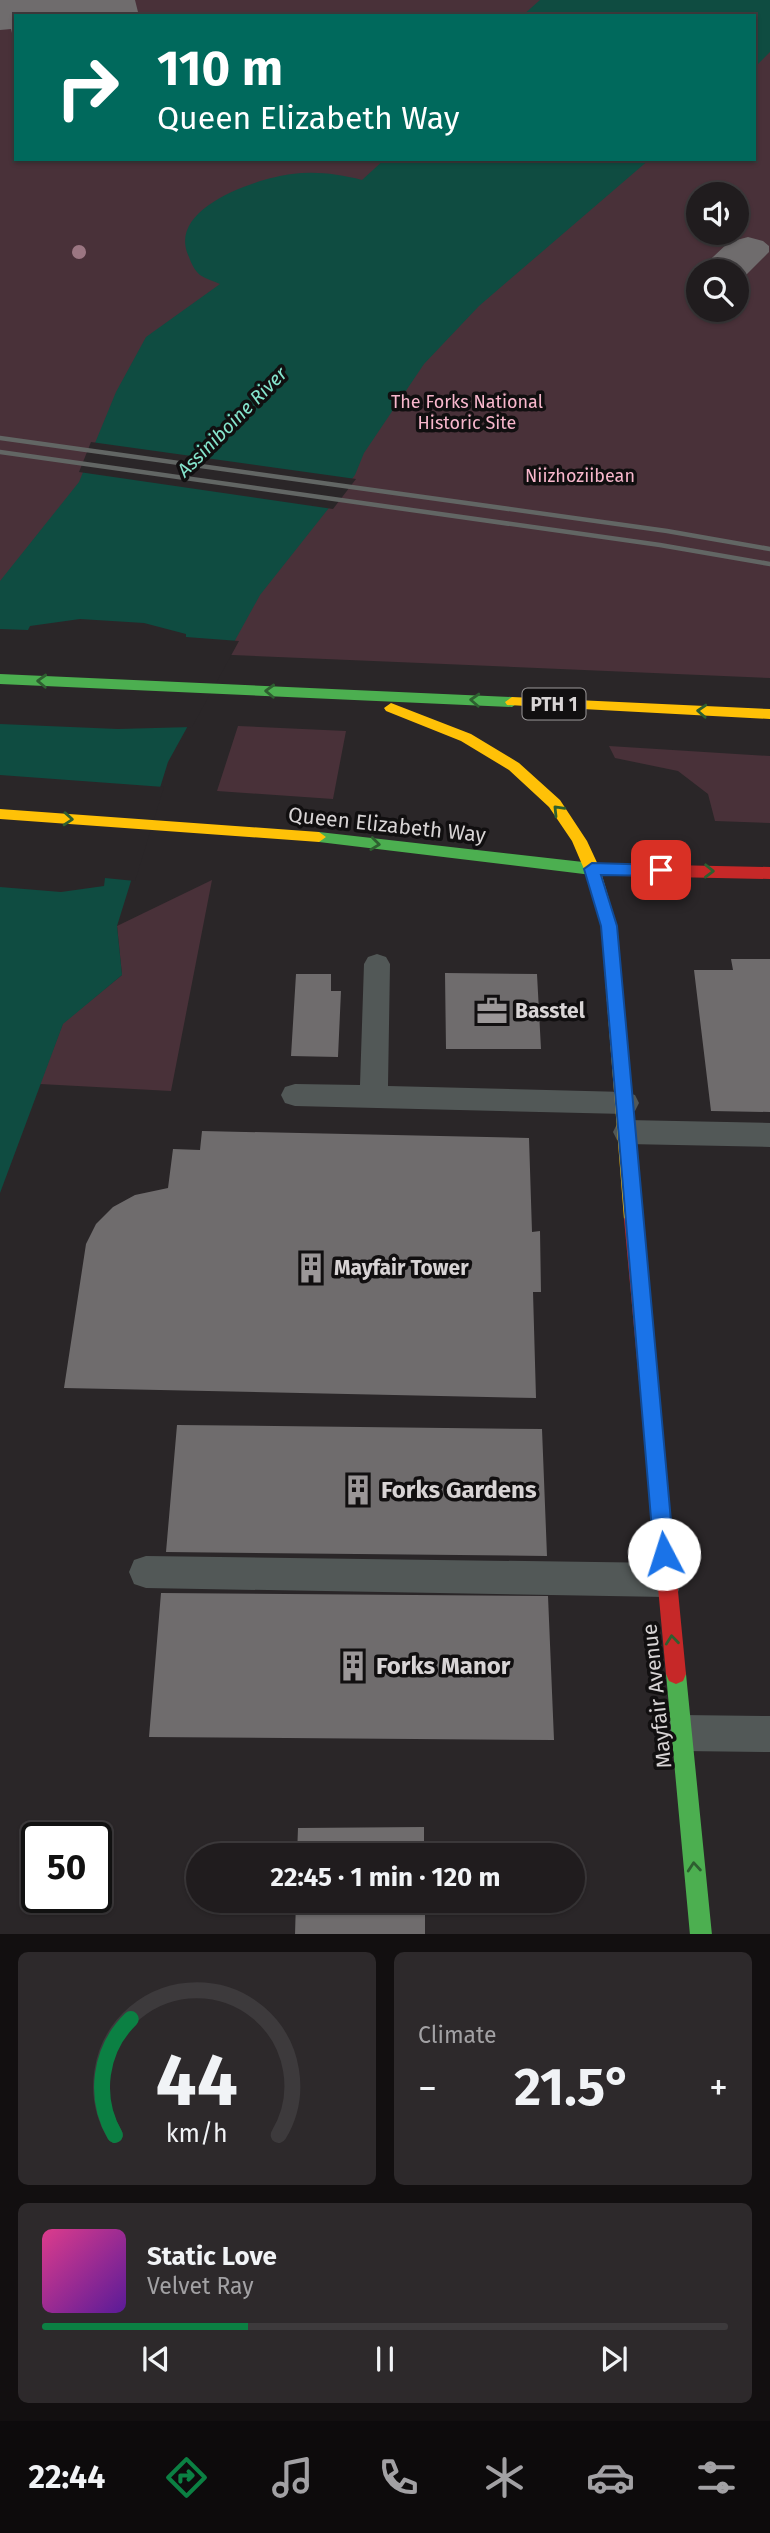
<!DOCTYPE html>
<html lang="en">
<head>
<meta charset="utf-8">
<style>
	:root { --surface:#201c1e; --page:#2d292b; --text:#f1f3f6; --muted:#a2a1a4; --line:#3d3a3c; --accent:#0b8043 }
	body { margin:0; font-family:"Fira Sans",sans-serif; background:var(--page); color:var(--text); height:100vh; display:flex; flex-direction:column; font-size:26px; white-space:nowrap }
	* { box-sizing:border-box; margin:0 }
	p { font-size:23px; color:var(--muted) }
	.icon { flex:none; width:38px; height:38px; fill:none; stroke:currentColor; stroke-width:2; stroke-linecap:round; stroke-linejoin:round }
	.map { position:relative; height:1934px; overflow:hidden }
	.side { display:flex; flex-direction:column; gap:18px; padding:18px; background:#120f10; flex:1 }
	.side>* { flex:none }
	.guide { position:absolute; left:14px; top:14px; width:742px; height:147px; border-radius:0px; box-shadow:0 2px 5px #0004,0 0 0 2px var(--line); background:#00695c; color:#fff; overflow:hidden }
	.tools { position:absolute; left:686px; top:182px; display:grid; gap:14px }
	.tools a { display:grid; place-items:center; width:63px; height:63px; border-radius:50%; background:var(--surface); box-shadow:0 2px 5px #0004,0 0 0 2px var(--line); font-size:35px }
	.speed { position:absolute; left:21px; top:1822px; display:flex; gap:14px; font-size:35px; font-weight:700; text-align:center }
	.speed>* { display:grid; place-content:center; width:91px; height:91px; border-radius:50%; background:var(--surface); box-shadow:0 2px 5px #0004,0 0 0 2px var(--line); line-height:1 }
	.speed .limit { border:4px solid #111; border-radius:10px; background:#fff; color:#111 }
	.pin { position:absolute; display:grid; place-items:center; width:60px; height:60px; color:#fff; margin:-30px; border-radius:14px; box-shadow:0 4px 10px #0006 }
	.me { position:absolute; width:77px; margin:-38px; rotate:355deg; stroke-linejoin:round; filter:drop-shadow(0 0 5px #0008) }
	.turn { display:flex; align-items:center; gap:24px; height:147px; padding:0 28px; font-size:32px }
	.turn .icon { width:91px; height:91px; stroke-width:2.5 }
	.turn b { display:block; font-size:49px; line-height:60px }
	.big { font-size:52px; font-weight:700; line-height:1.1 }
	.side .card { flex:1; display:flex; flex-direction:column; justify-content:center; gap:10px; min-width:0; padding:0 24px; border-radius:10px; background:var(--page) }
	.side .dial { align-items:center; gap:0 }
	.dial svg { height:182px; overflow:visible; fill:none; stroke:var(--line); stroke-width:7; stroke-linecap:round; text-anchor:middle }
	.dial text { fill:var(--text); stroke:none }
	.song { display:flex; align-items:center; gap:21px }
	.cover { width:84px; height:84px; border-radius:10px; background:linear-gradient(135deg,hsl(330 70% 55%),hsl(270 70% 35%)) }
	.played { height:7px; border-radius:4px; background:linear-gradient(90deg,var(--accent) 30%,var(--line) 30%) }
	.keys { display:flex; justify-content:space-around; direction:ltr }
	.heat { display:flex; justify-content:space-between; align-items:center; font-size:38px; direction:ltr }
	.side .tiles { flex:1; display:grid; gap:18px; grid-template-columns:1fr 1fr }
	.card:last-child { grid-column:span 2 }
	.trip { position:absolute; left:186px; top:1843px; width:399px; height:70px; border-radius:35px; background:var(--surface); box-shadow:0 2px 5px #0004,0 0 0 2px var(--line); font-weight:700; line-height:70px; text-align:center }
	.menu { display:flex; height:112px; justify-content:space-around; align-items:center; background:#0d0b0c; color:var(--muted) }
	.menu .icon { width:49px; height:49px }
	.menu .on { color:var(--accent) }
	.menu b { font-size:32px; color:var(--text) }
	.map>svg:first-child { display:block }
	.green { fill:#493139; fill-rule:evenodd }
	.water { fill:#0f4c41 }
	.pier { fill:#2a2628 }
	.building { fill:#6f6c6d }
	.lines { fill:none; stroke-linecap:round; stroke-linejoin:round }
	.lane { fill:#525857; fill-rule:evenodd }
	.fast { fill:#4caf50; fill-rule:evenodd }
	.slow { fill:#ffc107; fill-rule:evenodd }
	.jam { fill:#c62828; fill-rule:evenodd }
	.rail { stroke:#626664; stroke-width:4.5 }
	.tree { fill:#9b7682 }
	.oneway { stroke:#2e5f30 }
	.route { fill:#1a73e8; stroke:#114b97; stroke-width:2 }
	.labels { text-anchor:middle; dominant-baseline:central; stroke-width:7; stroke-linejoin:round; paint-order:stroke }
	.far-park-label { font-size:18px; fill:#f8b7cc; stroke:#110f10 }
	.far-water-label { font-size:19px; font-style:italic; fill:#85e5cd; stroke:#110f10 }
	.shield { fill:#110f10; stroke:#9c999a; stroke-width:2 }
	.shield-label { font-size:19px; font-weight:bold; fill:#d8d4d5 }
	.street-label { font-size:21px; fill:#d8d4d5; stroke:#110f10 }
	.poi-label { font-size:21px; font-weight:bold; fill:#d8d4d5; stroke:#110f10; text-anchor:start }
	.near-poi-label { font-size:24px; font-weight:bold; fill:#d8d4d5; stroke:#110f10; text-anchor:start }
</style>
</head>
<body>
<div class="map">
<svg width="770" height="1935" viewBox="0 0 770 1935">
	<rect width="100%" height="100%" fill="#2a2628"/>
	<!-- green -->
	<path class="green" d="M0,0H738L770,20V678L0,645ZM16,16H754V159H16ZM698,194H737V233H698ZM698,271H737V310H698Z
		M238,726L346,731L333,799L217,791Z
		M609,746L770,756V823L715,821L708,794L678,771L615,758Z
		M212,880L171,1091L40,1084L63,1023L122,975L117,926Z"/>
	<!-- water -->
	<path class="water" d="M540,0H770V52L754,68V16H522Z
		M385,159H650L479,306L424,364L364,453L355,475L260,595L168,762L117,926L122,975L63,1024L0,1193V581L79,482L116,392L146,337L220,284C214,281 206,279 200,275C195,271 191,263 189,257C165,208 258,178 292,174C316,171 338,174 362,180Z"/>
	<!-- pier -->
	<path class="pier" d="M91,442L356,479L333,509L79,472Z
		M80,619L144,623L186,634V637L239,641L192,727L118,729L0,724V629L28,630L30,626Z
		M0,775L164,787L135,881L105,878L104,886L61,892L0,887Z"/>
	<!-- building -->
	<path class="building" d="M0,0H135L139,16H16V32L12,33L11,29L0,30Z
		M748,237L763,241L769,246V252L737,284V271H698L729,242Z
		M731,959H770V1112L711,1111L694,970H733Z
		M445,973L537,974L541,1049H446Z
		M296,974H331V991H341L338,1057L291,1056Z
		M202,1131L529,1138L532,1232L540,1231L541,1292H533L536,1398L64,1388L86,1244L96,1224L113,1207L135,1195L168,1188L173,1149L200,1150Z
		M177,1425L542,1429L547,1556L166,1552Z
		M161,1593L548,1596L554,1740L149,1737Z
		M424,1827V1855H297L298,1828Z
		M296,1900H425V1935H295Z"/>
	<g class="lines">
		<!-- lane -->
		<path class="lane" d="M377,954L386,957L390,964L388,1086L625,1092L635,1095L639,1103L635,1111L625,1114L295,1106L285,1103L281,1095L285,1087L295,1084L360,1085L364,964L368,957Z
			M627,1120L770,1123V1147L627,1144L617,1140L613,1132L617,1124Z
			M146,1556L666,1563L678,1568L683,1580L678,1592L666,1597L146,1588L134,1584L129,1572L134,1560Z
			M682,1715L770,1716V1752L682,1751L670,1745L664,1733L670,1721Z"/>
		<!-- fast -->
		<path class="fast" d="M0,674L512,697L519,702L512,707L0,684Z
			M319,832L592,863L623,864L631,870L623,876L592,875L319,842L312,837Z
			M676,1664L683,1667L686,1674L712,1935H690L666,1674L669,1667Z"/>
		<!-- slow -->
		<path class="slow" d="M512,697L770,709V719L507,705L505,702Z
			M391,703L471,734L519,763L560,800L587,841L600,869L617,926L642,1219L639,1224L633,1227L627,1224L624,1219L601,926L584,869L572,841L549,807L509,770L461,741L386,711L384,708Z
			M0,809L319,832L326,837L319,842L0,819Z"/>
		<!-- jam -->
		<path class="jam" d="M623,864L770,867V879L623,876L615,870Z
			M633,1211L639,1214L642,1219L686,1674L683,1681L676,1684L669,1681L666,1674L624,1219L627,1214Z"/>
		<!-- rail -->
		<path class="rail" d="M0,438L667,531L770,549
			M0,452L660,545L770,564"/>
	</g>
	<!-- trees -->
	<circle class="tree" cx="79" cy="252" r="7"/>
	<!-- one-way arrows -->
	<defs><path id="oneway-chevron" d="M-2-3.5L2.5 0L-2 3.5" fill="none" stroke-width="1.6" stroke-linecap="round" stroke-linejoin="round" transform="scale(1.75)"/></defs>
	<g class="oneway">
		<use href="#oneway-chevron" transform="translate(42 681) rotate(-178)"/>
		<use href="#oneway-chevron" transform="translate(270 691) rotate(-178)"/>
		<use href="#oneway-chevron" transform="translate(475 700) rotate(-177)"/>
		<use href="#oneway-chevron" transform="translate(702 711) rotate(-177)"/>
		<use href="#oneway-chevron" transform="translate(558 810) rotate(-134)"/>
		<use href="#oneway-chevron" transform="translate(68 819) rotate(4)"/>
		<use href="#oneway-chevron" transform="translate(375 844) rotate(7)"/>
		<use href="#oneway-chevron" transform="translate(709 871) rotate(1)"/>
		<use href="#oneway-chevron" transform="translate(672 1640) rotate(-96)"/>
		<use href="#oneway-chevron" transform="translate(694 1867) rotate(-95)"/>
	</g>
	<!-- route -->
	<path class="route" d="M592,863L661,865L668,870L661,876L601,875L617,926L674,1554L671,1561L664,1564L657,1561L654,1554L601,926L584,869Z"/>
	<!-- icons -->
	<defs>
		<g id="office-bare" transform="scale(2.415)"><path d="M-6-3h4V-5.5h4V-3h4V5H-6ZM-1-4.5V-3h2v-1.5ZM-6 0V1H6V0Z" fill="#9b9798" stroke="#110f10" stroke-width="2.5" paint-order="stroke"/></g>
		<g id="building-bare" transform="scale(2.415)"><path d="M-4-6H4V6H1V3H-1V6H-4ZM-2.5-4.3h1.7v1.8h-1.7ZM.8-4.3h1.7v1.8H.8ZM-2.5-1h1.7V.8h-1.7ZM.8-1h1.7V.8H.8Z" fill="#9b9798" stroke="#110f10" stroke-width="2.5" paint-order="stroke"/></g>
	</defs>
	<g fill-rule="evenodd">
		<use href="#office-bare" x="492" y="1011"/>
		<use href="#building-bare" x="311" y="1268"/>
		<use href="#building-bare" x="358" y="1490"/>
		<use href="#building-bare" x="353" y="1666"/>
	</g>
	<g class="labels">
		<!-- far-park labels -->
		<g class="far-park-label">
			<text x="467" y="402">The Forks National<tspan x="467" dy="21">Historic Site</tspan></text>
			<text x="580" y="476">Niizhoziibean</text>
		</g>
		<!-- far-water labels -->
		<g class="far-water-label">
			<text transform="translate(232 422) rotate(-45)">Assiniboine River</text>
		</g>
		<!-- shield labels -->
		<rect class="shield" x="522.5" y="688.5" width="63" height="31" rx="5"/>
		<g class="shield-label">
			<text x="554" y="704">PTH 1</text>
		</g>
		<!-- street labels -->
		<g class="street-label">
			<text transform="translate(387 825) rotate(6)">Queen Elizabeth Way</text>
			<text transform="translate(657 1696) rotate(-96)">Mayfair Avenue</text>
		</g>
		<!-- poi labels -->
		<g class="poi-label">
			<text x="515" y="1011">Basstel</text>
			<text x="334" y="1268">Mayfair Tower</text>
		</g>
		<!-- near-poi labels -->
		<g class="near-poi-label">
			<text x="381" y="1490">Forks Gardens</text>
			<text x="376" y="1666">Forks Manor</text>
		</g>
	</g>
</svg>
<div class="tools">
<a><svg class="icon" aria-label="sound" viewBox="0 0 24 24"><path d="M4 9h4l5-4v14l-5-4H4zM17 9q2 3 0 6"/></svg></a>
<a><svg class="icon" aria-label="search" viewBox="0 0 24 24"><circle cx="10" cy="10" r="6"/><path d="M15 15l6 6"/></svg></a>
</div>
<div class="speed"><div class="limit">50</div></div>
<div class="pin" style="left:661px;top:870px;background:#d93025"><svg class="icon" aria-label="arrive" viewBox="0 0 24 24"><path d="M6 21V4h12l-3 4 3 4H6"/></svg></div>
<svg class="me" style="left:664px;top:1554px" viewBox="-20 -20 40 40"><circle r="19" fill="#fff"/><path d="M0-13L10 11 0 6-10 11z" fill="#1a73e8"/></svg>
<div class="trip">22:45 · 1 min · 120 m</div>
<div class="guide">
<div class="turn"><svg class="icon" aria-label="right" viewBox="0 0 24 24"><path d="M7 20v-9h11M14 6l5 5-5 5"/></svg><div><b>110 m</b>Queen Elizabeth Way</div></div>
</div>
</div>
<section class="side">
<div class="tiles">
<div class="card dial"><svg viewBox="0 0 100 80">
<path d="M14 69A42 42 0 1 1 86 69"/>
<path d="M14 69A42 42 0 0 1 21 18" stroke="#0b8043"/>
<text x="50" y="56" font-size="32" font-weight="700">44</text>
<text x="50" y="72" font-size="11">km/h</text>
</svg></div>
<div class="card"><p>Climate</p>
<div class="heat"><a>−</a><b class="big">21.5°</b><a>+</a></div>
</div>
<div class="card">
<div class="song"><i class="cover"></i><div><b>Static Love</b><p>Velvet Ray</p></div></div>
<div class="played"></div>
<div class="keys"><svg class="icon" aria-label="previous" viewBox="0 0 24 24"><path d="M18 5L8 12l10 7zM5 5v14"/></svg><svg class="icon" aria-label="pause" viewBox="0 0 24 24"><path d="M8 5v14M16 5v14"/></svg><svg class="icon" aria-label="next" viewBox="0 0 24 24"><path d="M6 5l10 7-10 7zM19 5v14"/></svg></div>
</div>
</div>
</section>
<nav class="menu">
<b>22:44</b>
<svg class="icon on" aria-label="directions" viewBox="0 0 24 24"><path d="M12 3l9 9-9 9-9-9zM9 14v-3h6M13 9l2 2-2 2"/></svg>
<svg class="icon" aria-label="music" viewBox="0 0 24 24"><path d="M9 18V5l10-2v13"/><circle cx="6" cy="18" r="3"/><circle cx="16" cy="16" r="3"/></svg>
<svg class="icon" aria-label="phone" viewBox="0 0 24 24"><path d="M5 4h4l2 5-3 2q2 4 5 5l2-3 5 2v4C11 20 4 13 5 4z"/></svg>
<svg class="icon" aria-label="climate" viewBox="0 0 24 24"><path d="M12 3v18M4 7l16 10M4 17L20 7"/></svg>
<svg class="icon" aria-label="car" viewBox="0 0 24 24"><path d="M5 17H2v-5l4-1 3-4h7l3 4 3 1v5h-3M9 17h6M6 11h13"/><circle cx="7" cy="17" r="2"/><circle cx="17" cy="17" r="2"/></svg>
<svg class="icon" aria-label="filters" viewBox="0 0 24 24"><path d="M4 7h16M4 17h16"/><circle cx="9" cy="7" r="2"/><circle cx="15" cy="17" r="2"/></svg>
</nav>
</body>
</html>
